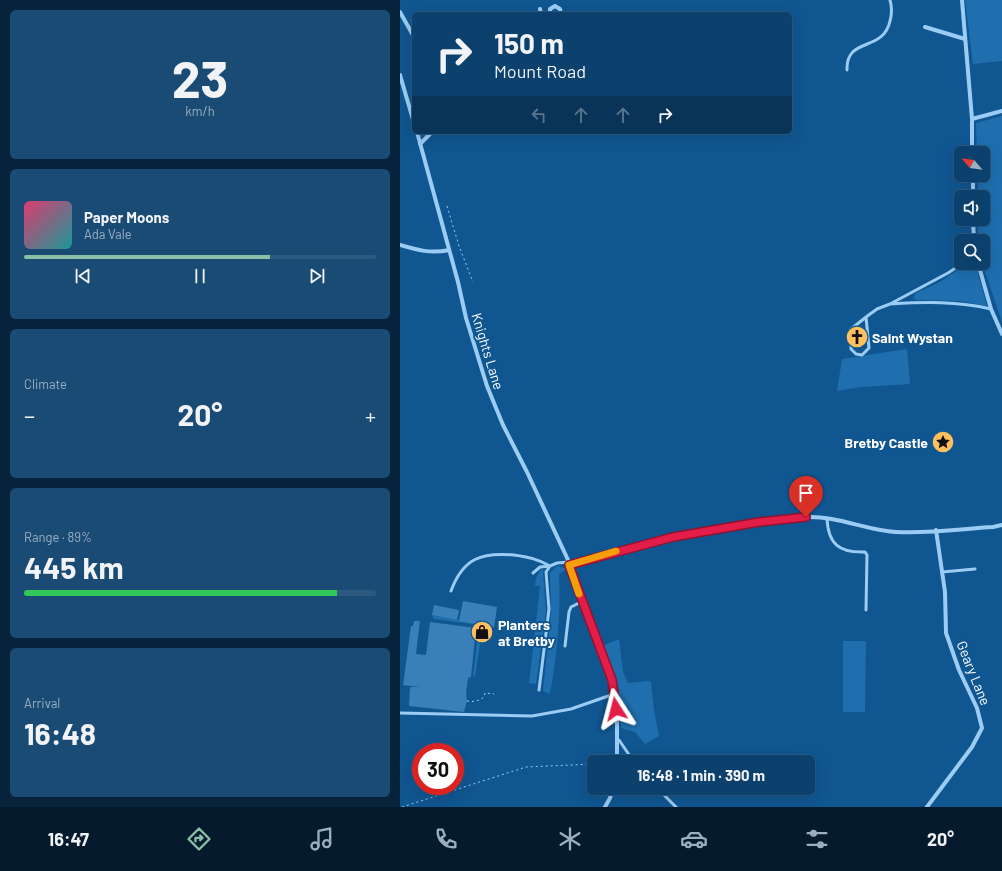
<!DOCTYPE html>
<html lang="en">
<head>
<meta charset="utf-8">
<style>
	:root { --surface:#0c406d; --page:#1a4b75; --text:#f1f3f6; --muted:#9aafc2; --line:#2c5980; --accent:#8abfa5 }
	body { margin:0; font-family:Barlow,sans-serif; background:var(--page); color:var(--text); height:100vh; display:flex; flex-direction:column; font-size:15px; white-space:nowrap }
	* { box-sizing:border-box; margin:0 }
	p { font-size:13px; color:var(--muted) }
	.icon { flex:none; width:22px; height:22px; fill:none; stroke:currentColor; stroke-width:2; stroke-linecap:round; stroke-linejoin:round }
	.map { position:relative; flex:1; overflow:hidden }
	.drawer { display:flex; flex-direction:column; gap:10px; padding:10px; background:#07233c; width:400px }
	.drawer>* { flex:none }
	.banner { position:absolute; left:12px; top:12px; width:380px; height:122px; border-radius:6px; box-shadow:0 4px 16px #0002,0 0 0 1px var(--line); background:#0c406d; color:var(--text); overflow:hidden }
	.needle { width:26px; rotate:298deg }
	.buttons { position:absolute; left:554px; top:146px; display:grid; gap:8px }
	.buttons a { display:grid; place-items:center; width:36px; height:36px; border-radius:6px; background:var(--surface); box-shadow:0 4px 16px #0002,0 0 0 1px var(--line); font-size:20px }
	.speed { position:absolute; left:12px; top:743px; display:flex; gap:8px; font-size:20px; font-weight:700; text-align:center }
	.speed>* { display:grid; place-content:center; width:52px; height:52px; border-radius:50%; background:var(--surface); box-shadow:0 4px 16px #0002,0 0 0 1px var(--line); line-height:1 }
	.speed .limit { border:6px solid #d22; background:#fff; color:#111 }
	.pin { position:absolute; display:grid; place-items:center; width:34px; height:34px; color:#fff; margin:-41px -17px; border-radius:50% 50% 50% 0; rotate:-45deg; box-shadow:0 0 4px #0007 }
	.pin .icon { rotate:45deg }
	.me { position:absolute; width:44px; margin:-22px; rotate:351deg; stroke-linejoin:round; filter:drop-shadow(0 0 3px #0008) }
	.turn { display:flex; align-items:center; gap:14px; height:84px; padding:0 16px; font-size:18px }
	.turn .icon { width:52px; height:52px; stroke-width:2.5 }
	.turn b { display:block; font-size:28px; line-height:34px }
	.lanes { display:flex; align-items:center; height:38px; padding:0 16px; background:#0003; justify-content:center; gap:20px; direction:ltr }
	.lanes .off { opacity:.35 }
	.big { font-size:30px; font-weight:700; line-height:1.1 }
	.drawer .card { flex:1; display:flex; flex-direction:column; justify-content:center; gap:6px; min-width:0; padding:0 14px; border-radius:6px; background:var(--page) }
	.drawer .dial { align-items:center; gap:0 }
	.dial b { font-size:52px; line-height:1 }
	.song { display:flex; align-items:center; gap:12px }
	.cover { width:48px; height:48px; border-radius:6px; background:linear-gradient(135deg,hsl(340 70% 55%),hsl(180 70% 35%)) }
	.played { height:4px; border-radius:2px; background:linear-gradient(90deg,var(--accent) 70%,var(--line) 70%) }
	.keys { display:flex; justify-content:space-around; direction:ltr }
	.heat { display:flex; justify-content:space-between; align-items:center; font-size:22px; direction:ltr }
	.charge { height:6px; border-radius:3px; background:linear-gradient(90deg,#34c759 89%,var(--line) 0) }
	.trip { position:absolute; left:187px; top:755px; width:228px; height:40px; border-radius:6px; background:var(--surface); box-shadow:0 4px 16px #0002,0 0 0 1px var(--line); font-weight:700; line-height:40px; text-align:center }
	.tabs { display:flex; height:64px; justify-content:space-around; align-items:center; background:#051a2c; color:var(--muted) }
	.tabs .icon { width:28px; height:28px }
	.tabs .current { color:var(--accent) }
	.tabs b { font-size:18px; color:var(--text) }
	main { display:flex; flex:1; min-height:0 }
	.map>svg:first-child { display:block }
	.green { fill:#1f6faf }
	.building { fill:#3980ba }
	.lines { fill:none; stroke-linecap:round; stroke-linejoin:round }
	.path { stroke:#9bccf3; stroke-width:1; stroke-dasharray:2 3; stroke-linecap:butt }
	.service { stroke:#9bccf3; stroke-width:3 }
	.minor { stroke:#9bccf3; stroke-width:4 }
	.route-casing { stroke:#92132f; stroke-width:10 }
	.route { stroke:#e11d48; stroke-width:7 }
	.slow { stroke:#f59e0b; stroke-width:7 }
	.labels { text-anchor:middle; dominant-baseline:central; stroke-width:4; stroke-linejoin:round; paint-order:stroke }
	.poi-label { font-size:14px; font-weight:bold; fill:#fff; stroke:#105691; text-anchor:start }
	.street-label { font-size:14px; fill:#fff; stroke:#105691 }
</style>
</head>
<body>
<main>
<section class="drawer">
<div class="card dial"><b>23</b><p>km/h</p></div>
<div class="card">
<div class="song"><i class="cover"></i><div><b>Paper Moons</b><p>Ada Vale</p></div></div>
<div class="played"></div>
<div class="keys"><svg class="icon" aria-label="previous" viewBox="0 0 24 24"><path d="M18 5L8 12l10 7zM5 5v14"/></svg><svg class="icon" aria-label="pause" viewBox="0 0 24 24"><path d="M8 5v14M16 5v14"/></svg><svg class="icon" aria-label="next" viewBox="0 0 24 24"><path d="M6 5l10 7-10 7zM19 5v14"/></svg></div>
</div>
<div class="card"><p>Climate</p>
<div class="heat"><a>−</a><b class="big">20°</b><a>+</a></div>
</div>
<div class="card"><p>Range · 89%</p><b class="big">445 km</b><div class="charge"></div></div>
<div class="card"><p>Arrival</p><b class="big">16:48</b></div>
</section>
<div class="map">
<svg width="602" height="807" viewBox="0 0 602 807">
	<rect width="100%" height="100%" fill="#105691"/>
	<!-- green -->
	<path class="green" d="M565,0H602V61L573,64Z
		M602,116V322L582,263L583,241H578V219H583V197H578V175H583V153H577L576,123Z
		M568,263H575L587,306L560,301L517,300L513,298L516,293L540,282Z
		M507,349L510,384L461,387L437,391L442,359Z
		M157,566L167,569L159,574C161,615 157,654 150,694L143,691L151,614L150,573Z
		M141,569L143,570L146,611L136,684L129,683L140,586H135L136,578Z
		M32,615L83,625L75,677L73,676L79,625L34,619Z
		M219,639L223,672L228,683L249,681L251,682L254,710L259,736L245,744L235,732L221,728L218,690L203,646Z
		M443,641H466L465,712H443Z"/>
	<!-- building -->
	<path class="building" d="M462,327L463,347H453L452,328Z
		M63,601L97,607L94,627L59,621Z
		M34,605L59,610L57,620L32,615Z
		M14,621H20L16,654L26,655L30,622L76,628L71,677L68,678L66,693L67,701L64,712L9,706L10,687H20L3,685L11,626H13Z"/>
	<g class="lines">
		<!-- path -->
		<path class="path" d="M47,206L59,246L73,282
			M67,701C74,702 79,701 84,697L85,693L94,694
			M2,807L126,767L194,764"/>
		<!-- service -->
		<path class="service" d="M447,70C446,36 483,53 490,21C492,14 492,7 490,0
			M563,263L548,273L490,304C525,302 557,301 591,309
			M466,317L450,330L451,349L456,354L462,355L469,348L466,317L477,309L490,304
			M427,518C428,544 439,553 465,552L467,555L466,610
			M542,572L575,569
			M133,573L140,567L150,566
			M51,591C63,558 82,552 114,555C128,557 138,559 150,566
			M165,646L169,612L171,607L181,602
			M139,690L149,609L146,572L150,566L157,563L169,562
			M0,713L132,716L171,709L214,694
			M219,740L234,762
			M257,788L276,807"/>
		<!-- minor -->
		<path class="minor" d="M562,0L572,119
			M140,9L141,14
			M0,12L14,37
			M150,14V9L155,6L160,9L161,14
			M525,27L565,39
			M0,75L14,123
			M17,132L58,282L66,318L87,386L103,425L127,472L169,562L181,602L212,680L217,718V762
			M20,144L32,132
			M572,153V119L602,111
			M573,175V197
			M573,219L574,241
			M0,245C17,250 31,254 49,250
			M578,263L591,309L602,334
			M169,565C247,544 326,520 407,517C437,516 466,530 496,532C528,534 561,529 593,527L602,525
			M205,807L210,798L213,788
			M527,807L572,747L582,728L577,708L559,670L546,633L545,592L536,530"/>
	</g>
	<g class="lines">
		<!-- route casing -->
		<g class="route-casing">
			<path id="route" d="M216,709L212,680L169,565L273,537L359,522L406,517"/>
		</g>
		<!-- route -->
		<use href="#route" class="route"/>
		<!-- slow -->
		<path class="slow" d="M179,594L169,565L216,551"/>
	</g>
	<!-- icons -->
	<defs>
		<g id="church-disc" transform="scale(1.15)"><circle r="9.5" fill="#ffbf5d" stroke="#105691"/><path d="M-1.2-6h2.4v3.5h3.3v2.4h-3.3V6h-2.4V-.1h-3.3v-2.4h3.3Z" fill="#111"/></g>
		<g id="sight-disc" transform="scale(1.15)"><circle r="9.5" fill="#ffbf5d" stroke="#105691"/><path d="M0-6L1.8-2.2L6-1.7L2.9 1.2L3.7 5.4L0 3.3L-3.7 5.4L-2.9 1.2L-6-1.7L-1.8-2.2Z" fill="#111"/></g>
		<g id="shop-disc" transform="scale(1.15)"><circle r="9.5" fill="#ffbf5d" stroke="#105691"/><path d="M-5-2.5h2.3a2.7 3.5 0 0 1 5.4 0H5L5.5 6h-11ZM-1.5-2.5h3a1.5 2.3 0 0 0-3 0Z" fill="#111"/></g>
	</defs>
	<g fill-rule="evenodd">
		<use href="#church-disc" x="457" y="337"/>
		<use href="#sight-disc" x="543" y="442"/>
		<use href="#shop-disc" x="82" y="632"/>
	</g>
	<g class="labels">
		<!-- poi labels -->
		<g class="poi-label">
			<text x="472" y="337">Saint Wystan</text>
			<text x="528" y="442" text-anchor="end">Bretby Castle</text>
			<text x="98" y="624">Planters<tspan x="98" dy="16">at Bretby</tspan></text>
		</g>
		<!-- street labels -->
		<g class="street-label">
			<text transform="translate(88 351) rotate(73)">Knights Lane</text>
			<text transform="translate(574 673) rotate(68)">Geary Lane</text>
		</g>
	</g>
</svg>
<div class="buttons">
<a><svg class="needle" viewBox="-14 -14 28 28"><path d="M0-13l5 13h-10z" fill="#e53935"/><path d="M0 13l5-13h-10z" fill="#9aafc2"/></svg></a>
<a><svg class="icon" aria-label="sound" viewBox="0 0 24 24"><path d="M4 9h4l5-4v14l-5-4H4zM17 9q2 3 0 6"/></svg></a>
<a><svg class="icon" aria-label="search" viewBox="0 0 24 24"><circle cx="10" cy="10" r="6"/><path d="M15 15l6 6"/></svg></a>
</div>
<div class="speed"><div class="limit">30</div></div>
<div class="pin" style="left:406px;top:517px;background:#d93025"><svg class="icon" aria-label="arrive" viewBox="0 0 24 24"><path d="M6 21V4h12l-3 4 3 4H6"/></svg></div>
<svg class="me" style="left:216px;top:709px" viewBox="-20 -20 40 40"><path d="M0-17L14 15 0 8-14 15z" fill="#e11d48" stroke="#fff" stroke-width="4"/></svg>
<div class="trip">16:48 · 1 min · 390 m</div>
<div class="banner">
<div class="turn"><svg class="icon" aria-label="right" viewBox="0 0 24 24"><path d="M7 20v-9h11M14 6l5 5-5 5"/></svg><div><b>150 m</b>Mount Road</div></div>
<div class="lanes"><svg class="icon off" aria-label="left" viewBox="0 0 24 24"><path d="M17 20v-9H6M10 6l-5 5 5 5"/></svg><svg class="icon off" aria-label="ahead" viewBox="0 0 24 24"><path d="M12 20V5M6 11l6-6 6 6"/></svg><svg class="icon off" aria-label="ahead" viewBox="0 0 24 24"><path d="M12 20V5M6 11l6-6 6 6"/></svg><svg class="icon" aria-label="right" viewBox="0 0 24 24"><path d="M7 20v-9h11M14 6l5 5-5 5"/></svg></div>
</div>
</div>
</main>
<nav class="tabs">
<b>16:47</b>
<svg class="icon current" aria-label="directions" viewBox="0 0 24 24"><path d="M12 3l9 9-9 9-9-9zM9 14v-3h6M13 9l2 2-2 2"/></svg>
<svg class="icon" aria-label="music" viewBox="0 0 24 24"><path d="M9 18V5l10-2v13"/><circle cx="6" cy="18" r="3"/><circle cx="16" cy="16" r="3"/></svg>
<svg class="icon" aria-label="phone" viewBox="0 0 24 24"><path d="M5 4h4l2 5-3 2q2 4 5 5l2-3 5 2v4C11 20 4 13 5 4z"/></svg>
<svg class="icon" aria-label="climate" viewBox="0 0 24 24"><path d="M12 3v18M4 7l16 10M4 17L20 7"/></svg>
<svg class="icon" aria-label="car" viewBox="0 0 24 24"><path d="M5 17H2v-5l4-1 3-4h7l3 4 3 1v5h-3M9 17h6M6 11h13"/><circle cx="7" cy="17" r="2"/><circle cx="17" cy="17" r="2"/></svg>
<svg class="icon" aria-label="filters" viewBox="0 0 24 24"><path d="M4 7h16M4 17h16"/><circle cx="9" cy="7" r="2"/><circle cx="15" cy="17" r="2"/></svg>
<b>20°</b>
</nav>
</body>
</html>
